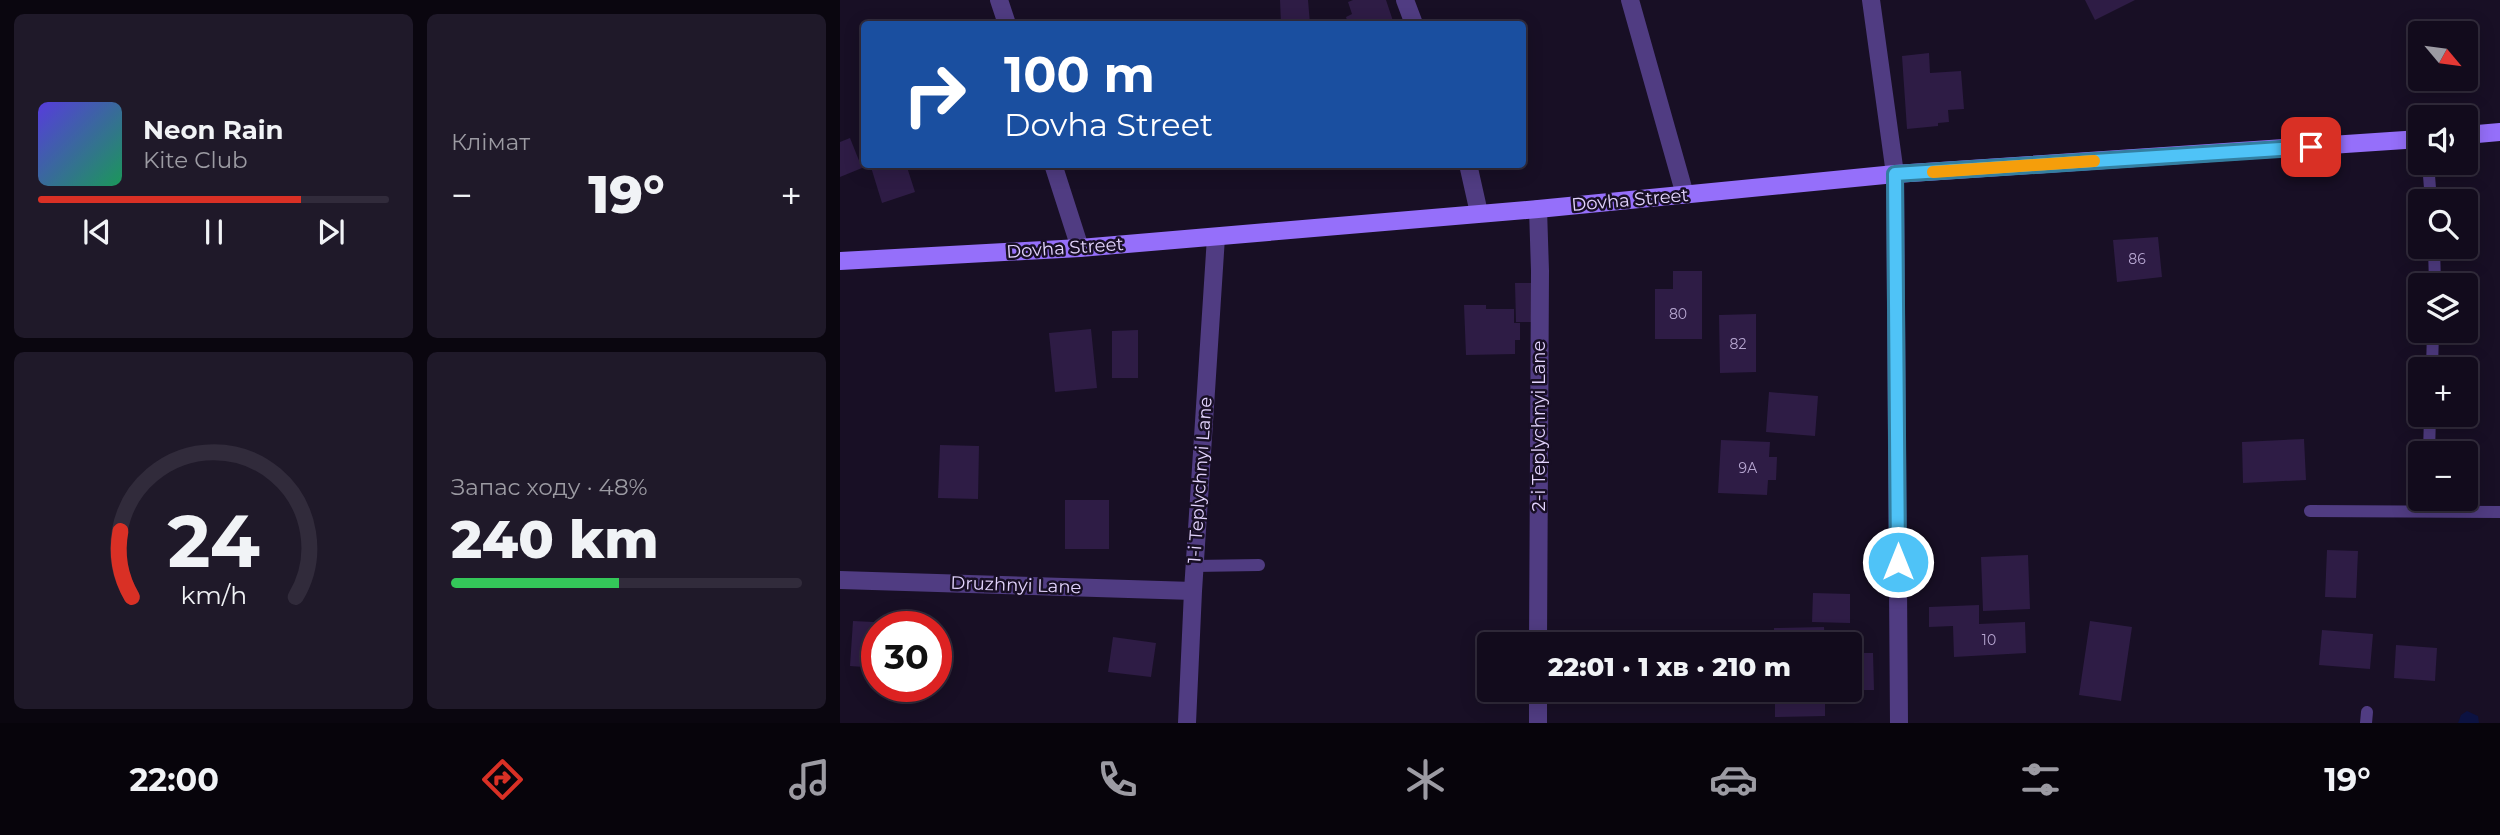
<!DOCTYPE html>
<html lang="uk">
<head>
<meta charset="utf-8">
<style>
	:root { --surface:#120b1c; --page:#1f1929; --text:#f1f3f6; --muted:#9c9ba3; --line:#312b3b; --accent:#d93025 }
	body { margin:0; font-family:Montserrat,sans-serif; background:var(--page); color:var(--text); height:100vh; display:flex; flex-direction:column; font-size:26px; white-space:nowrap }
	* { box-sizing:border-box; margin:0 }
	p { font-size:23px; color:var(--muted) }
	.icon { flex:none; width:38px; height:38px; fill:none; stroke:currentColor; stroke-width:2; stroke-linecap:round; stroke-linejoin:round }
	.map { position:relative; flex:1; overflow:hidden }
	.panel { display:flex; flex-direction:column; gap:14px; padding:14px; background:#0a060f; width:840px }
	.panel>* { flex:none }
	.hud { position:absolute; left:21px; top:21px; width:665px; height:147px; border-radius:7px; box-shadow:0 4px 18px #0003,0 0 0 2px var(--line); background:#1a4fa0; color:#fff; overflow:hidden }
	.needle { width:46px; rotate:119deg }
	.controls { position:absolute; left:1568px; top:21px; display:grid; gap:14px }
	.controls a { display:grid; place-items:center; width:70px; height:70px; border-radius:7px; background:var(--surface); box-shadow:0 4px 18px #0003,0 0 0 2px var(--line); font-size:35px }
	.speed { position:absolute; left:21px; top:611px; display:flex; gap:14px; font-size:35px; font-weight:700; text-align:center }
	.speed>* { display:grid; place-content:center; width:91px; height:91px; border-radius:50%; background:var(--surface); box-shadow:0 4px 18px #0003,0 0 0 2px var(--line); line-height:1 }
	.speed .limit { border:10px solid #d22; background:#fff; color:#111 }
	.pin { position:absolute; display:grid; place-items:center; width:60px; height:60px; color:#fff; margin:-30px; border-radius:14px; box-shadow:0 4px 10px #0006 }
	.me { position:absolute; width:77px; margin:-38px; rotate:0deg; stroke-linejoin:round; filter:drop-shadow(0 0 5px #0008) }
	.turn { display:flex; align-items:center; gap:24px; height:147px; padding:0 28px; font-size:32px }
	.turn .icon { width:91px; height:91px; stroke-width:2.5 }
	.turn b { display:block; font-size:49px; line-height:60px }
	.big { font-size:52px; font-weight:800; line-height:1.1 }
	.panel .card { flex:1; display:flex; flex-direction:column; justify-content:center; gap:10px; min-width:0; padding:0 24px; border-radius:10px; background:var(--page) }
	.panel .dial { align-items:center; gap:0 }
	.dial svg { height:182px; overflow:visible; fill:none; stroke:var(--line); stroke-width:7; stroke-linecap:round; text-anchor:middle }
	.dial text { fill:var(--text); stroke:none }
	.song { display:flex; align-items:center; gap:21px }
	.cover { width:84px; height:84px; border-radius:10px; background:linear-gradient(135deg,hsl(250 70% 55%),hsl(150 70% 35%)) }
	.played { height:7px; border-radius:4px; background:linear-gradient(90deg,var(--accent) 75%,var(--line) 75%) }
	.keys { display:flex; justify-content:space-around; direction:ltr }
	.heat { display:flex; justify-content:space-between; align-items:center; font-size:38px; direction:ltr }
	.charge { height:10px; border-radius:5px; background:linear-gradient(90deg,#34c759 48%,var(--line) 0) }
	.panel .tiles { flex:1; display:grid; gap:14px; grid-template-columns:repeat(2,1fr) }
	.trip { position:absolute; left:637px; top:632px; width:385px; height:70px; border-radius:7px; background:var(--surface); box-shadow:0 4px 18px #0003,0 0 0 2px var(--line); font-weight:800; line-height:70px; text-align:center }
	.dock { display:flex; height:112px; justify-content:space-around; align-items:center; background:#07040b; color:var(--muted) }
	.dock .icon { width:49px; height:49px }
	.dock .active { color:var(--accent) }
	.dock b { font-size:32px; color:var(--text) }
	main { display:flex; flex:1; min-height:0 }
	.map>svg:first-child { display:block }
	.water { fill:#0c1241 }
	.building { fill:#2e1c45 }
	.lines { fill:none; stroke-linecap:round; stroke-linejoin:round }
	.lane { stroke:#503c82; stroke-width:12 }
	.street { stroke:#503c82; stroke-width:18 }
	.secondary { stroke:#956ffa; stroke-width:18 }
	.route-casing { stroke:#337fa1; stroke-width:18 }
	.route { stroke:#4fc3f7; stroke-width:12 }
	.slow { stroke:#f59e0b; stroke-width:12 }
	.labels { text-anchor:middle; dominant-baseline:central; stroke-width:5; stroke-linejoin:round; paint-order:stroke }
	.number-label { font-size:14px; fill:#b6a6d0 }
	.street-label { font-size:18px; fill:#e3d4fe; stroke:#180f25 }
</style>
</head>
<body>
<main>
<section class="panel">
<div class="tiles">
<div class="card">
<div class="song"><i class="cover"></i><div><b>Neon Rain</b><p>Kite Club</p></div></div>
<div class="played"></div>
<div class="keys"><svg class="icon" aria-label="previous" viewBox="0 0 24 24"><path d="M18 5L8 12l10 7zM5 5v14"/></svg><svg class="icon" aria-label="pause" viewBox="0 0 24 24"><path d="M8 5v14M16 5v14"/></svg><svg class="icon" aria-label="next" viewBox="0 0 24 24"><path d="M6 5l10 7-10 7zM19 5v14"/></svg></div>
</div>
<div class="card"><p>Клімат</p>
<div class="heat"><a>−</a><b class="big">19°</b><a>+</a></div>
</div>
<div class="card dial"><svg viewBox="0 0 100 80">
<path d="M14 69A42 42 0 1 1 86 69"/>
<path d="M14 69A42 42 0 0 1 9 40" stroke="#d93025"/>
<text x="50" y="56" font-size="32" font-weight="700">24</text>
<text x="50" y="72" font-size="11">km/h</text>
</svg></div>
<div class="card"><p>Запас ходу · 48%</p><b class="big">240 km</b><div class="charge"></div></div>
</div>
</section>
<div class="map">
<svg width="1660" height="723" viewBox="0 0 1660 723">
	<rect width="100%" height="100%" fill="#180f25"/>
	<!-- water -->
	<path class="water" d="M1627,711L1638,716L1639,723H1618L1621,715Z"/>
	<!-- building -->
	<path class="building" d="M440,0H468L470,24H441Z
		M513,0H546L554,24H508L506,17L512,14L508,2Z
		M1245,0H1295L1255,20Z
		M1089,53L1090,73L1121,71L1124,109L1108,110L1109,122L1098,123V126L1067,129L1062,56Z
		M10,138L22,168L0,177V142Z
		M30,164H66L75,192L42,203Z
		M1318,237L1322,277L1277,282L1273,240Z
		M833,271H862V339H815V289H833Z
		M675,283H692L693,322H676Z
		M624,305H646V309H674V323H680V340H675V354L626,355Z
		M916,314V372L880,373L879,315Z
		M251,329L257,388L215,392L209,333Z
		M298,330V378H272V331Z
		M929,392L978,396L975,436L926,432Z
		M1464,439L1466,480L1403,483L1402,442Z
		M881,440L930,442L929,457H937L936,480H928L927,495L878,493Z
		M100,445L139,446L138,499L98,498Z
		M225,500H269V549H225Z
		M1487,550L1518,551L1516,598L1485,597Z
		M1188,555L1190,609L1143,611L1141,557Z
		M973,593L1010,594V623L972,622Z
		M1139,605V624L1185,622L1186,653L1114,657L1113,626L1089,627V607Z
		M13,621L54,623V626H37V668L10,666Z
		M1250,621L1292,627L1281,701L1239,695Z
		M984,627L985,644H934V628Z
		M1482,630L1533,634L1530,669L1479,665Z
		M273,637L316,643L311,677L268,672Z
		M1556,645L1597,648L1595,681L1554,678Z
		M1010,653H1033L1034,690H1010Z
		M935,690H985V716L935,717Z"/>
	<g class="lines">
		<!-- lane -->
		<path class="lane" d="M1588,163L1591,201
			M1594,247L1595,285
			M1592,369L1593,331
			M1589,453L1590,415
			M1470,511L1660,512
			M354,566L419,565
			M1526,723L1527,712"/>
		<!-- street -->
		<path class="street" d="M159,0L167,24
			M565,0L574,24
			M790,0L845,195
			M1031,0L1055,174L1059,723
			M213,164L240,248
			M628,164L639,213
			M698,209L700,271L698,644
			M0,580L353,591
			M347,723L353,591L376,237
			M698,723V690"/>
		<!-- secondary -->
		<path class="secondary" d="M1626,135L1660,132
			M0,261L240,248L698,209L1055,174L1580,139"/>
	</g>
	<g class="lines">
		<!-- route casing -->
		<g class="route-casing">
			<path id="route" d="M1058,562L1055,174L1471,147"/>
		</g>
		<!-- route -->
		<use href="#route" class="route"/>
		<!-- slow -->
		<path class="slow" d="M1093,172L1254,161"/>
	</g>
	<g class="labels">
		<!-- number labels -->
		<g class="number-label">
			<text x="1297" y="259">86</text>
			<text x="838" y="314">80</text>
			<text x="898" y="344">82</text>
			<text x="908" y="468">9А</text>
			<text x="1149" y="640">10</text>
		</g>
		<!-- street labels -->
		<g class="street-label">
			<text transform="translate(790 200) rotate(-5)">Dovha Street</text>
			<text transform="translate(225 248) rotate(-4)">Dovha Street</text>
			<text transform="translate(699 426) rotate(-90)">2-i Teplychnyi Lane</text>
			<text transform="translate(360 480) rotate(-86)">1-i Teplychnyi Lane</text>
			<text transform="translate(176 585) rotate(2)">Druzhnyi Lane</text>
		</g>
	</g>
</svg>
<div class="controls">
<a><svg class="needle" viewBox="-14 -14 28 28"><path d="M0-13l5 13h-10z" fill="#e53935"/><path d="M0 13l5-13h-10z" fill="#9c9ba3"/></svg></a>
<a><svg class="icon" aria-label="sound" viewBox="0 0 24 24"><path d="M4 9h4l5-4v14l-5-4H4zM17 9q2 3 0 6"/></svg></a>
<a><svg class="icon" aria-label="search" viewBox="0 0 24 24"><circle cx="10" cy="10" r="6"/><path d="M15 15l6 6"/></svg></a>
<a><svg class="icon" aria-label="layers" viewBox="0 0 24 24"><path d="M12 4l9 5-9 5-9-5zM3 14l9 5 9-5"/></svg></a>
<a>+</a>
<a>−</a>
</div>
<div class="speed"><div class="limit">30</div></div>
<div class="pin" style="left:1471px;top:147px;background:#d93025"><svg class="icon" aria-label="arrive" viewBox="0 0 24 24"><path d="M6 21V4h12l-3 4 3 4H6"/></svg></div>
<svg class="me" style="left:1058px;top:562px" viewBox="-20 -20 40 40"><circle r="17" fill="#4fc3f7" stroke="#fff" stroke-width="3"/><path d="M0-11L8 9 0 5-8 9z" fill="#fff"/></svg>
<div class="trip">22:01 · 1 хв · 210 m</div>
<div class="hud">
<div class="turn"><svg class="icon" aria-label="right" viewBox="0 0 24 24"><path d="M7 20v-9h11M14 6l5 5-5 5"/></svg><div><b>100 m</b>Dovha Street</div></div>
</div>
</div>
</main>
<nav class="dock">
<b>22:00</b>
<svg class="icon active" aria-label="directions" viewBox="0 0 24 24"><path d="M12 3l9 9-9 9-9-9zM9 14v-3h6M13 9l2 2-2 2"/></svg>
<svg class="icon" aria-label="music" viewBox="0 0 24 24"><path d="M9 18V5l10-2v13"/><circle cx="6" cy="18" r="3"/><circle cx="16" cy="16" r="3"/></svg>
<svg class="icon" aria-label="phone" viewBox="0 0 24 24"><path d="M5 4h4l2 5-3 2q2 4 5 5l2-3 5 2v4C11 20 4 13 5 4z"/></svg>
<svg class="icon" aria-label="climate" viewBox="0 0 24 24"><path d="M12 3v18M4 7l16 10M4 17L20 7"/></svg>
<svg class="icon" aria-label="car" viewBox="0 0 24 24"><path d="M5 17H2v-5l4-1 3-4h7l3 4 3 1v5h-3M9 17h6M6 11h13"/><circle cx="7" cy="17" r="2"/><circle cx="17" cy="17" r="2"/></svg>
<svg class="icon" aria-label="filters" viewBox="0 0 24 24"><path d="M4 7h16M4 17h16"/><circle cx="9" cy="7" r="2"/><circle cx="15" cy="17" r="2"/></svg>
<b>19°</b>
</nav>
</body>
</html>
